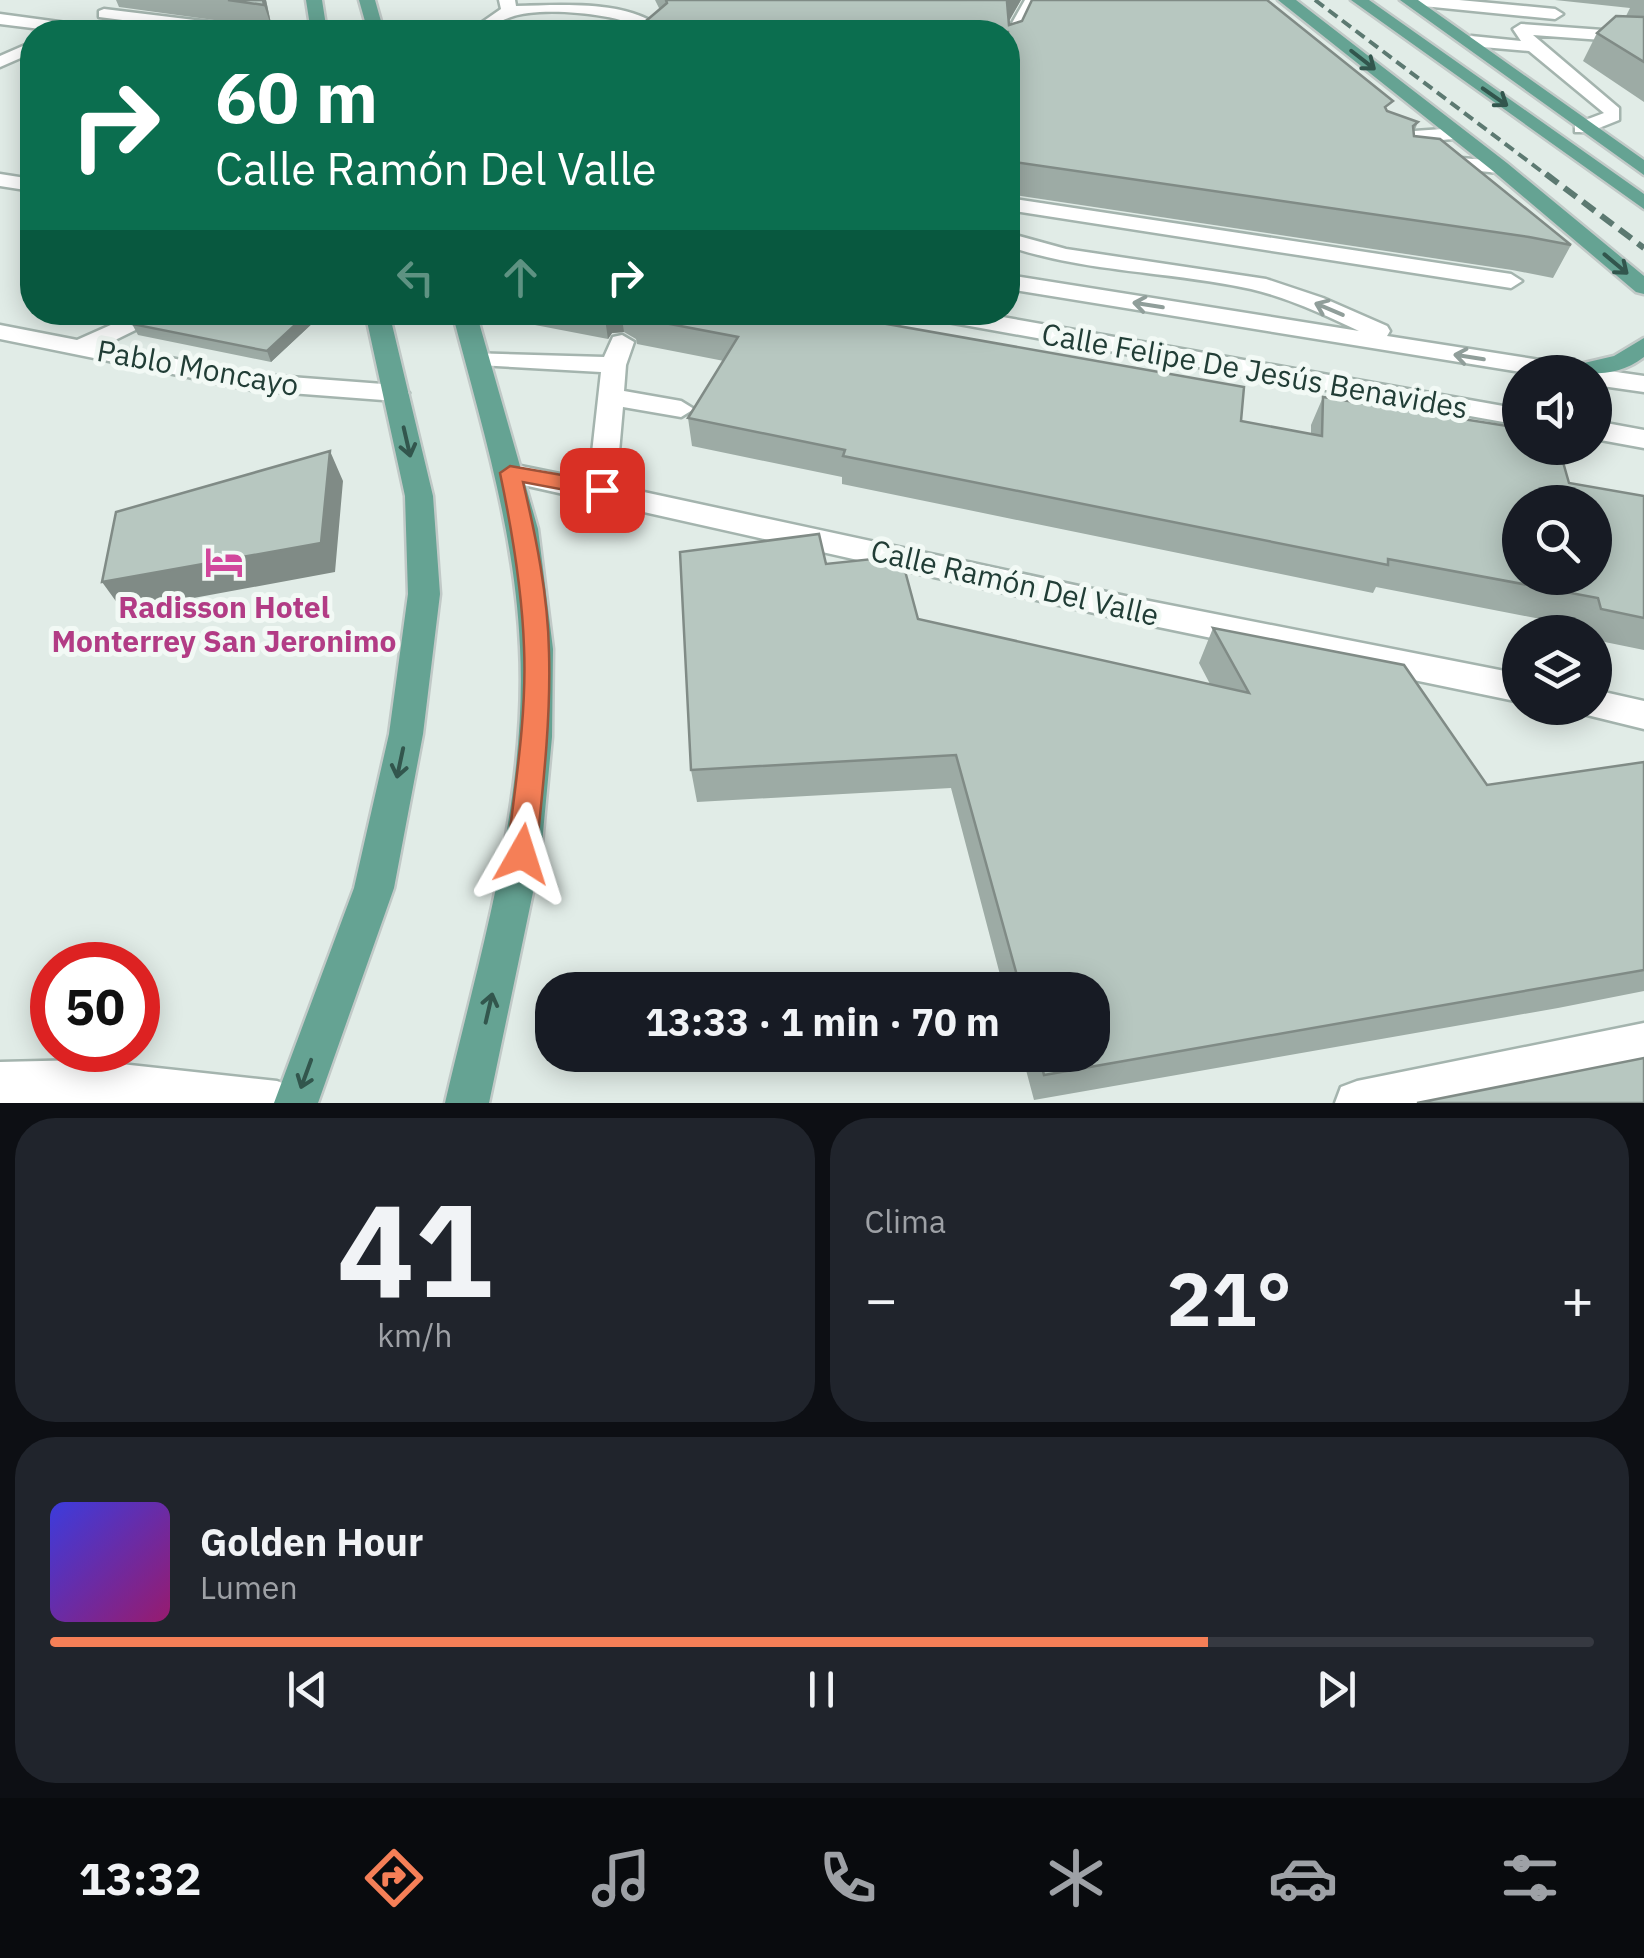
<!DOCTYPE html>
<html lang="es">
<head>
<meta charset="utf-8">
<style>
	:root { --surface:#171b24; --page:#20242c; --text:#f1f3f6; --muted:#9ea1a6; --line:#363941; --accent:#f57f57 }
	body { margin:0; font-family:"IBM Plex Sans",sans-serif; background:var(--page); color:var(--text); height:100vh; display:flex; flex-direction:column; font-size:38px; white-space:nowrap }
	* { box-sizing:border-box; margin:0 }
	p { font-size:32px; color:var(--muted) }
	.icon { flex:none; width:55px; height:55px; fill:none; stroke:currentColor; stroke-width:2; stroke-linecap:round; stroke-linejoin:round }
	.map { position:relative; height:1103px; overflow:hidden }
	.sheet { display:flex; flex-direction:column; gap:15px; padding:15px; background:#0d0f14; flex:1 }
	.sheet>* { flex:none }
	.banner { position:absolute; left:20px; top:20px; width:1000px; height:305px; border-radius:40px; box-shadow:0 5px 25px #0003; background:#0b6e4f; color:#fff; overflow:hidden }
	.tools { position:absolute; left:1502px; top:355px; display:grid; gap:20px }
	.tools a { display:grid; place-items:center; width:110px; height:110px; border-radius:50%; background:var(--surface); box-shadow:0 5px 25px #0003; font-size:50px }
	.speed { position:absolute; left:30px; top:942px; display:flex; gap:20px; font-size:50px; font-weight:700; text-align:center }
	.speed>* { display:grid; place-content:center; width:130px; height:130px; border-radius:50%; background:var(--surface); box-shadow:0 5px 25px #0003; line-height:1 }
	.speed .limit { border:15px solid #d22; background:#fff; color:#111 }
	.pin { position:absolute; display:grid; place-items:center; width:85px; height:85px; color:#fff; margin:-42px; border-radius:20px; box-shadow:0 5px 15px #0006 }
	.me { position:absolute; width:110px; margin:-55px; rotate:6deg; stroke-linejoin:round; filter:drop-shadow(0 0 8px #0008) }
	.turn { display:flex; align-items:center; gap:35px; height:210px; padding:0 30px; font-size:45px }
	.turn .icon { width:130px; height:130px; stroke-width:2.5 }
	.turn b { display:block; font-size:70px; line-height:85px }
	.lanes { display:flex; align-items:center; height:95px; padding:0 30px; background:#0003; justify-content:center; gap:50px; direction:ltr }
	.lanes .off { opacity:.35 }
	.big { font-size:75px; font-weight:700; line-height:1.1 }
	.sheet .card { flex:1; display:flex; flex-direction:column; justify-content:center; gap:15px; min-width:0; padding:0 35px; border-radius:40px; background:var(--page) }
	.sheet .dial { align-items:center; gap:0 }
	.dial b { font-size:130px; line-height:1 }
	.song { display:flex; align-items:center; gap:30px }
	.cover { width:120px; height:120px; border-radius:15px; background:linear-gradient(135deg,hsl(240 70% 55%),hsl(320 70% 35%)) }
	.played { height:10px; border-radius:5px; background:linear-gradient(90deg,var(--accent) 75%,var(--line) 75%) }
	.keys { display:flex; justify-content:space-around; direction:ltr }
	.heat { display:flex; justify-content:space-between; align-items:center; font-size:55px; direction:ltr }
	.sheet .tiles { flex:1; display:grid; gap:15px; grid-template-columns:1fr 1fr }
	.card:last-child { grid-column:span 2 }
	.trip { position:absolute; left:535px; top:972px; width:575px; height:100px; border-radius:40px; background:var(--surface); box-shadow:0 5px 25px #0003; font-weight:700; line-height:100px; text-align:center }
	.dock { display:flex; height:160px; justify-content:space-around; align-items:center; background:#090b0e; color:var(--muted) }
	.dock .icon { width:70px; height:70px }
	.dock .on { color:var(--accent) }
	.dock b { font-size:45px; color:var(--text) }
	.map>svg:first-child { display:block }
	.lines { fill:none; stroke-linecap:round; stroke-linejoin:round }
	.minor-casing { stroke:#a4b4ae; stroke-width:5 }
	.major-casing { stroke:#c1c9c7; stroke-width:5 }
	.minor { fill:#fff; fill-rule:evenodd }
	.major { fill:#65a393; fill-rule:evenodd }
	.rail-far1 { stroke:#5c7971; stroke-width:4; stroke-dasharray:11 6; stroke-linecap:butt }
	.rail { stroke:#5c7971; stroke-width:6; stroke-dasharray:15 8; stroke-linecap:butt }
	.wall { fill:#9daba5 }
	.shaded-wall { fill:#808b86 }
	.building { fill:#b7c7c0; stroke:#808b86; stroke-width:2.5; fill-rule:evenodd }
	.oneway { stroke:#32564d }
	.oneway2 { stroke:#909e9a }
	.route { fill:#f57f57; stroke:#9f5339; stroke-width:2.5 }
	.labels { text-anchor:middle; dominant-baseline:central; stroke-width:10; stroke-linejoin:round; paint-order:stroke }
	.street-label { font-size:30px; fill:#213d36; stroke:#f2f9f5 }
	.hotel-label { font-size:30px; font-weight:bold; fill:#b23c85; stroke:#f2f9f5 }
</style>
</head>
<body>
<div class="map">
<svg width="1644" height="1103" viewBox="0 0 1644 1103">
	<rect width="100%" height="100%" fill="#e1ece7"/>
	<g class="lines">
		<!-- minor casing -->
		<g class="minor-casing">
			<path id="minor" d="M499,0H515L516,6C560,5 623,0 659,26L656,32H640L642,28C617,13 538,6 511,17C494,23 488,32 468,32L501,9Z
				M1025,0H1041L1016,46L1008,51L1007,32Z
				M1405,0H1459L1555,9L1563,14L1555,19L1413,5Z
				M104,9L252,27L260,32H217L99,17V11Z
				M0,14L96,27L104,32H65L0,24Z
				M318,21L324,23V29L291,32Z
				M1521,24L1644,33V43L1533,35L1619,108V120L1589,132H1575V124L1604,113L1529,51L1471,46L1463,41L1471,36L1521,41L1513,29Z
				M32,42V53L0,67V56Z
				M1457,128L1466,134L1464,138L1386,145L1377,139L1386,133Z
				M1434,156L1500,161L1510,167L1500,173L1427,166L1424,162Z
				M0,174L32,179V191L0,186Z
				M1008,198L1511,274L1522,281L1511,288L1008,210Z
				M1008,233L1066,249L1266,279L1323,298L1387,326L1390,331L1387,336L1565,364L1578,372H1521L1008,289V275L1359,331C1325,315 1289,298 1251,289C1170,271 1087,273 1008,246Z
				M140,312H172L105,345L252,374L396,385L409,393L396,401L252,390L0,339V325L77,340Z
				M920,312H974L1520,409V425L931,319Z
				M622,335L634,342L626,365L624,391L681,401L694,409L681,417L623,407L616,486L1139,599L1520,674V702L1139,623L501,480L497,473L501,466L511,464L589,480L601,372L478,365L466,358L469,353L604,357L613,337Z
				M1595,369L1644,376V392L1595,385V372H1585Z
				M1595,421L1644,430V448L1595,439Z
				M1595,690L1644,701V729L1583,714L1580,708H1595Z
				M1644,1023V1067L1467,1103H1335L1341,1087L1357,1081Z
				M84,1060L277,1081L293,1087L299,1103H0V1062Z"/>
		</g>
		<!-- major casing -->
		<g class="major-casing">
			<path id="major" d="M306,0H322L327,32H311Z
				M359,0H375L384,32H368Z
				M1278,0H1296L1507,163L1644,276V294L1636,292L1493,171Z
				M1351,0H1369L1644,194V209Z
				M1400,0H1418L1644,160V175Z
				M365,312H389L433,496L440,594L423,734L394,888L318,1103H274L354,888L389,734L408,594L405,496Z
				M452,312H476L538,529L553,649L552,737L541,854L489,1103H445C479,957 528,798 520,647C515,532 481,423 452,312Z
				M1644,338V357C1618,377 1593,374 1563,372L1567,367L1614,356Z"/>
		</g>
		<!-- minor -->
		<use href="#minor" class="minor"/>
		<!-- major -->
		<use href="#major" class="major"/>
		<!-- rail-far1 -->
		<path class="rail-far1" d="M1315,0L1549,177"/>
		<!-- rail -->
		<path class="rail" d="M1546,174L1644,248"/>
	</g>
	<!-- wall -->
	<path class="wall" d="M116,0H266L272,28L119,7Z
		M655,0H1021L1008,22L1009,25L1389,112L1418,122L1414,132V136L1571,245L1553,278L1512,270L1008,194V32L660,10Z
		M1555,0H1644V102L1583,61L1597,33L1626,16L1630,8Z
		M151,312H313L316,320L271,362L138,335L132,324Z
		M508,312H819L1241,421L1311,434V425L1323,397L1569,483L1644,496V650L1595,640V632H1578L1576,626L1376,587L1373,593L842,484V477L692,446L688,418L724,361L637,344L636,339L624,332L612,333L608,339L509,320Z
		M918,619L1210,684L1199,663L1213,628L1487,785L1644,762V991L1558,1008L1034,1100L1022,1055H1092V990H1004L951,788L697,802L691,770Z"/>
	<!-- shaded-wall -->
	<path class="shaded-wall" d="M263,0H266L272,28L264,5Z
		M1008,0H1021L1004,30L1007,2Z
		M309,312H313L316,320L271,362L267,351Z
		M604,312H621L624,332L612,333L608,339Z
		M330,451L343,481L335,572L123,611L102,582Z"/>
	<!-- building -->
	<path class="building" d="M228,0H263L264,5Z
		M666,0H1008L1007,2L1009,25L1022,21L1032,0H1267L1393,101L1385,107L1387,111L1418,122L1413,126L1414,136L1440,139L1571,245L1529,237L1008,161V32H633L667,3Z
		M1616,16L1644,17V62L1597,33Z
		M151,312H309L267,351L132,324Z
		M632,312H819L1244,387L1241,421L1322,436L1323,397L1520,428V448H1559L1569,483L1644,496V618L1601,609L1598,598L1388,559V565L843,456L845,450L688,418L738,337L633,317ZM1520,502H1595V578H1520Z
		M330,451L321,543L102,582L116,512Z
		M819,534L826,564L901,556L918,619L1249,693L1213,628L1404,665L1487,785L1644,762V970L1044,1075L1039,1055H1092V990H1021L956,755L691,770L680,552Z
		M1644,1058V1103H1417Z"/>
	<!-- one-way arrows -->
	<defs><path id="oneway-shaft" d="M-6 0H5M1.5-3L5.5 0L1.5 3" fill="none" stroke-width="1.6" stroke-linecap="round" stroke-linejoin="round" transform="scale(2.5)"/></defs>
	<g class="oneway">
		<use href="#oneway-shaft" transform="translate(1363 60) rotate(38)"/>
		<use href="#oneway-shaft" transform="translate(1495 97) rotate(35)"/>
		<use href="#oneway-shaft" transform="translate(1616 264) rotate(40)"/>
		<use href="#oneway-shaft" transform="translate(407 442) rotate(77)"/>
		<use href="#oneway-shaft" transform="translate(400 763) rotate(102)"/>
		<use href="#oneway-shaft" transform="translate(489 1008) rotate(-77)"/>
		<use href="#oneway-shaft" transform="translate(306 1074) rotate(110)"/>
	</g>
	<g class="oneway2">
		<use href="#oneway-shaft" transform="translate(1148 305) rotate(-171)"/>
		<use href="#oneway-shaft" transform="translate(1329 309) rotate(-157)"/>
		<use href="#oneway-shaft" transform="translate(1469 357) rotate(-171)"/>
	</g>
	<!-- route -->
	<path class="route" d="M510,466L602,482L613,490L602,497L523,482C536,537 548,595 549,652C551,719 543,787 536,854L532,863L522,867L512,863L507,854C515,786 527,716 524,647C522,589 512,530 500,473Z"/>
	<!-- icons -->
	<defs>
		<g id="hotel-bare" transform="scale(3)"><path d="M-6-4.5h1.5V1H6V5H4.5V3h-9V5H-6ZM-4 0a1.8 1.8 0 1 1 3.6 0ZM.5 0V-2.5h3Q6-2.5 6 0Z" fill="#d1479c" stroke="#f2f9f5" stroke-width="2.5" paint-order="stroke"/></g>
	</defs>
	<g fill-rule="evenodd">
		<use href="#hotel-bare" x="224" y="562"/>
	</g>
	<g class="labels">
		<!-- street labels -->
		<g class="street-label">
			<text transform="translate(198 367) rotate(10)">Pablo Moncayo</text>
			<text transform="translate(1255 370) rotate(10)">Calle Felipe De Jesús Benavides</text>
			<text transform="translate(1015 582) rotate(13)">Calle Ramón Del Valle</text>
		</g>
		<!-- hotel labels -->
		<g class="hotel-label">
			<text x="224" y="606">Radisson Hotel<tspan x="224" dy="34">Monterrey San Jeronimo</tspan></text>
		</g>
	</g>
</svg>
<div class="tools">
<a><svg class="icon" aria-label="sound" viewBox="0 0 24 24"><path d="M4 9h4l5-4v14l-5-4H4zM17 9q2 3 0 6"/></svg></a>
<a><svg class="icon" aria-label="search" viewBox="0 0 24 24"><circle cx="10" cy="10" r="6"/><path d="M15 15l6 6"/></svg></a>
<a><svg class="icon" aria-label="layers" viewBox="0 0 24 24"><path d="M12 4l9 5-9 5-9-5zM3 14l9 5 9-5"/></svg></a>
</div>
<div class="speed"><div class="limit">50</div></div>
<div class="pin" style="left:602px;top:490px;background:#d93025"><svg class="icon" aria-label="arrive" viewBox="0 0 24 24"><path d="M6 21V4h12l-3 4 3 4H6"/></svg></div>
<svg class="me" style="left:522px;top:854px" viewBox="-20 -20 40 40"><path d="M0-17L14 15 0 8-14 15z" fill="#f57f57" stroke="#fff" stroke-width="4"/></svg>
<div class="trip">13:33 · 1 min · 70 m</div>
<div class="banner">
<div class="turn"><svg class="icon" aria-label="right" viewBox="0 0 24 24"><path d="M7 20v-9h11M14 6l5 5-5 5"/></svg><div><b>60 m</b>Calle Ramón Del Valle</div></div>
<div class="lanes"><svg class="icon off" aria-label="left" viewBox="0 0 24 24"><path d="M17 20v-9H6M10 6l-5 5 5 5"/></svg><svg class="icon off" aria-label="ahead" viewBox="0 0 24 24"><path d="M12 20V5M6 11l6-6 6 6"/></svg><svg class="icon" aria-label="right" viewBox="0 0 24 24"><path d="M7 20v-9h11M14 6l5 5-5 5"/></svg></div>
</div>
</div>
<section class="sheet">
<div class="tiles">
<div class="card dial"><b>41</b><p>km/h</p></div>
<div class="card"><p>Clima</p>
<div class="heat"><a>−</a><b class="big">21°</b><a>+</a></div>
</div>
<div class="card">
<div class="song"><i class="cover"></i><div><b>Golden Hour</b><p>Lumen</p></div></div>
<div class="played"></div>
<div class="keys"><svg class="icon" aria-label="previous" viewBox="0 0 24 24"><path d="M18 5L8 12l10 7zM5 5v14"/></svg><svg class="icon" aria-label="pause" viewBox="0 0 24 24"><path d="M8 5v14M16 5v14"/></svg><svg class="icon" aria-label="next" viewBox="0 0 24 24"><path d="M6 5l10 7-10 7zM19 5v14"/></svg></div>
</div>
</div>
</section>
<nav class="dock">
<b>13:32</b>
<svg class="icon on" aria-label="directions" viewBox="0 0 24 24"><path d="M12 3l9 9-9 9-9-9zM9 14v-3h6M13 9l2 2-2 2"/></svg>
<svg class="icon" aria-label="music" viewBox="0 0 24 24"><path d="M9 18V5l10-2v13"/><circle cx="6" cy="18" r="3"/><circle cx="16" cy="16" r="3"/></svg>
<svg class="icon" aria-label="phone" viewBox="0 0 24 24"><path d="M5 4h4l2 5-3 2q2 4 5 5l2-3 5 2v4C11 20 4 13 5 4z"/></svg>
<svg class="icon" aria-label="climate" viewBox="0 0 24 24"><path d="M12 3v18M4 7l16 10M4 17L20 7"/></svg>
<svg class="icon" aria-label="car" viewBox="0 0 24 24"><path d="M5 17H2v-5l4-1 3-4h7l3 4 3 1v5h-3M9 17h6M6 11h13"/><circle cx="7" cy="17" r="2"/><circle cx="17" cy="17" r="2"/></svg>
<svg class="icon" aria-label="filters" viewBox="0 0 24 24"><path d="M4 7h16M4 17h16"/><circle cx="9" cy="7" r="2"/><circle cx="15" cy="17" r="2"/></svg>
</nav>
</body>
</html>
